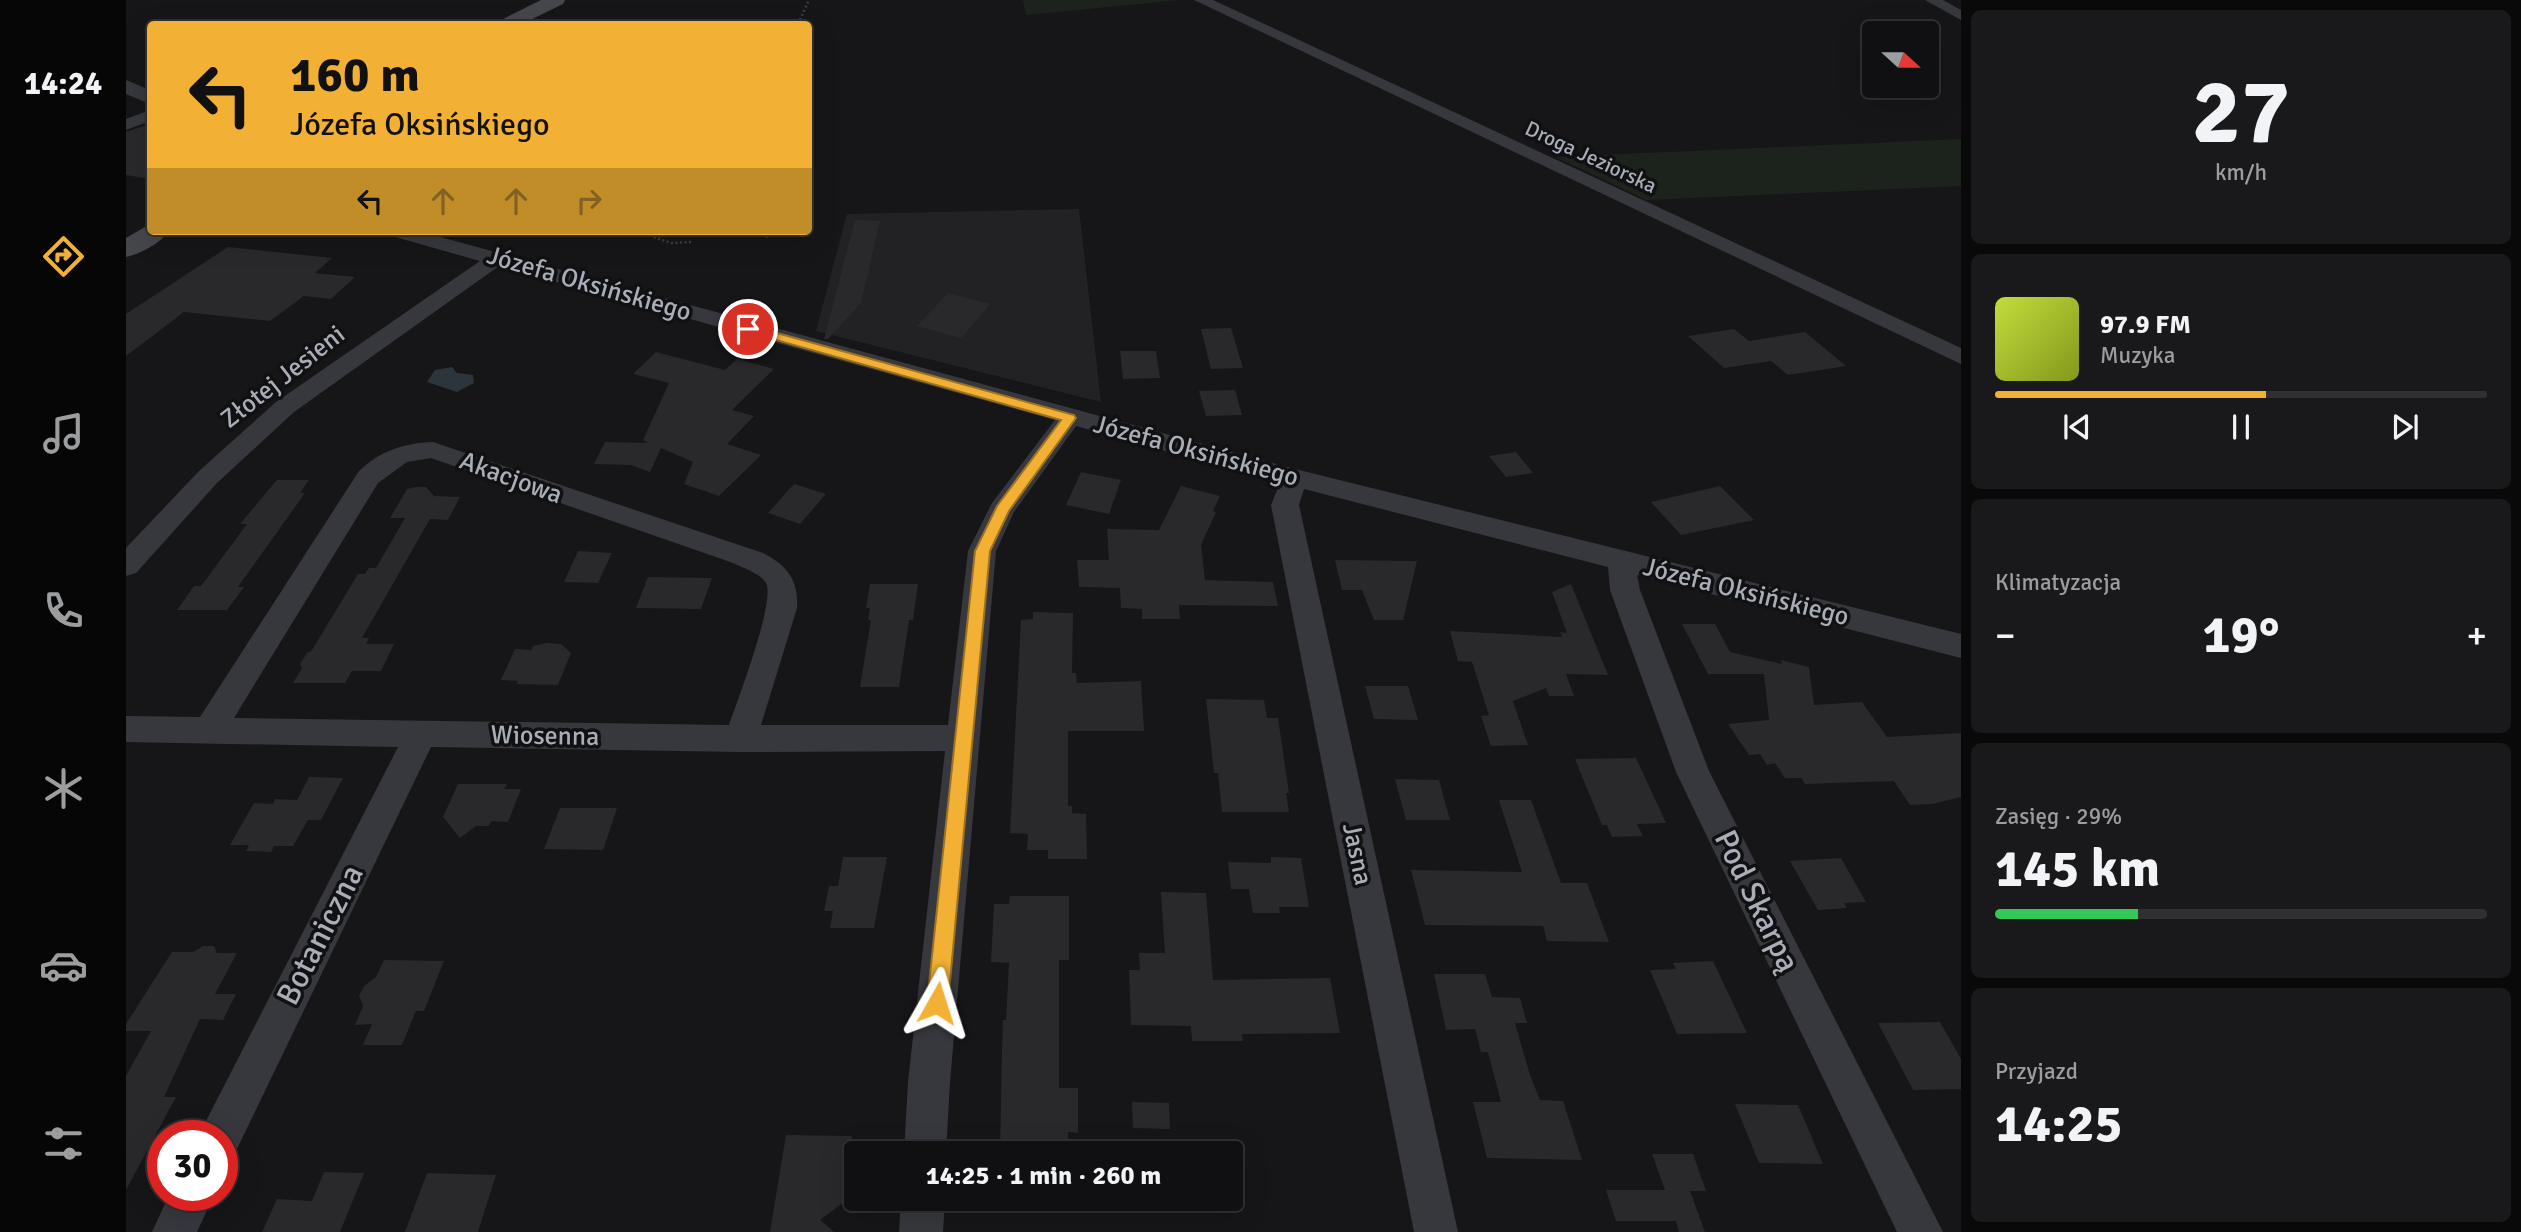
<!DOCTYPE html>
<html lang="pl">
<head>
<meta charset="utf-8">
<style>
	:root { --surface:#101012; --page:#19191b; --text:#f1f3f6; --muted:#9c9d9f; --line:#303032; --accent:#f2b134 }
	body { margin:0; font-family:Signika,sans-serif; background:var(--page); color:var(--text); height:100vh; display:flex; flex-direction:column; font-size:26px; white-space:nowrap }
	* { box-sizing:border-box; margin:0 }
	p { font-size:23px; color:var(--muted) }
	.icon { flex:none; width:38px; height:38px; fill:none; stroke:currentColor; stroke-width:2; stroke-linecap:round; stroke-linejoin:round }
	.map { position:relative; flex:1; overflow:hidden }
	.sheet { display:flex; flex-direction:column; gap:10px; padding:10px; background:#09090a; width:560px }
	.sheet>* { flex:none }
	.guide { position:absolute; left:21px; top:21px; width:665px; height:214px; border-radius:7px; box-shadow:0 7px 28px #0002,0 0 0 2px var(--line); background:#f2b134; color:#111; overflow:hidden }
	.needle { width:46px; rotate:111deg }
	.buttons { position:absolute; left:1736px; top:21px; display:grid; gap:14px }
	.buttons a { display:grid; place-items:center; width:77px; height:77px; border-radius:7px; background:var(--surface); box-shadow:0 7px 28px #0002,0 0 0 2px var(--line); font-size:35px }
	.speed { position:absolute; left:21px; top:1120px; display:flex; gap:14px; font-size:35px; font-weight:700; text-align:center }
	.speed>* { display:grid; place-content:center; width:91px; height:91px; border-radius:50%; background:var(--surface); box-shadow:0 7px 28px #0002,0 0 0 2px var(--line); line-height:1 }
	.speed .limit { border:10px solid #d22; background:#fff; color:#111 }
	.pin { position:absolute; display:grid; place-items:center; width:60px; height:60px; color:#fff; margin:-30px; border:4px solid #fff; border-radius:50%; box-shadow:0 2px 7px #0007 }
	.me { position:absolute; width:77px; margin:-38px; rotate:6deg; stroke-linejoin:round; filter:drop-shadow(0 0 5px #0008) }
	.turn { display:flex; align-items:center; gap:24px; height:147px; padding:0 28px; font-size:32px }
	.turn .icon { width:91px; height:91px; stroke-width:2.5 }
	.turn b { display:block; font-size:49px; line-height:60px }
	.lanes { display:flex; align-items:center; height:66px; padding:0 28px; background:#0003; justify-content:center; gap:35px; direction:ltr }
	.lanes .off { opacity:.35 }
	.big { font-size:52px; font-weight:700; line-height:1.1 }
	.sheet .widget { flex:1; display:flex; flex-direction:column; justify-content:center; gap:10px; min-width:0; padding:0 24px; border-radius:10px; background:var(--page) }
	.sheet .dial { align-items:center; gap:0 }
	.dial b { font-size:91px; line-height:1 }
	.song { display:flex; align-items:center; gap:21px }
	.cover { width:84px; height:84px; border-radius:10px; background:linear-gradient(135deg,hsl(70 70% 55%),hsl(70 70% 35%)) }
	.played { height:7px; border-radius:4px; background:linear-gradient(90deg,var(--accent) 55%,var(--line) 55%) }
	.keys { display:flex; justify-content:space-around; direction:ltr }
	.heat { display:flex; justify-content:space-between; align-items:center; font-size:38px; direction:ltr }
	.charge { height:10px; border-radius:5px; background:linear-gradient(90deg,#34c759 29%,var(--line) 0) }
	.trip { position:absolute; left:718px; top:1141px; width:399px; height:70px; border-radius:7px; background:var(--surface); box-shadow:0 7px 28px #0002,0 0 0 2px var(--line); font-weight:700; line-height:70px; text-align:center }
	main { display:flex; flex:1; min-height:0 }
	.menu { display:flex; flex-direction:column; width:126px; justify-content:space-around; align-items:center; background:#060607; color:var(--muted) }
	.menu .icon { width:49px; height:49px }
	.menu .on { color:var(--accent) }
	.menu b { font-size:32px; color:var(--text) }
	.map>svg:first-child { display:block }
	.built { fill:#222225 }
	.green { fill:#1c231d }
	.water { fill:#2c353c }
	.building { fill:#29292c }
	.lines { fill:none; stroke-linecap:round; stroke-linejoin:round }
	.path { stroke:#3d3f44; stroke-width:2.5; stroke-dasharray:2 2.5; stroke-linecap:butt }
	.minor { fill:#37383d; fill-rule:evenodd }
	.tertiary { fill:#37383d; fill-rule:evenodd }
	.secondary { fill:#45474d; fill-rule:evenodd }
	.route { fill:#f2b134; stroke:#9d7322; stroke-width:2 }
	.labels { text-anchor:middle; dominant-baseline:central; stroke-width:7; stroke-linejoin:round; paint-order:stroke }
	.far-street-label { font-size:21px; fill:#a8adb8; stroke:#111113 }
	.street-label { font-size:26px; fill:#a8adb8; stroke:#111113 }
	.near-street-label { font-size:32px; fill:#a8adb8; stroke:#111113 }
</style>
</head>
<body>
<main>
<nav class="menu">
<b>14:24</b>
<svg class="icon on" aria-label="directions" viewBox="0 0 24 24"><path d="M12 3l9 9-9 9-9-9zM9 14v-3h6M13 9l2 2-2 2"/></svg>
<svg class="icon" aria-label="music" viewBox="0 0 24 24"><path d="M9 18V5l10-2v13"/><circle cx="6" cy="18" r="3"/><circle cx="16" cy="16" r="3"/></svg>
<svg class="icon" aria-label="phone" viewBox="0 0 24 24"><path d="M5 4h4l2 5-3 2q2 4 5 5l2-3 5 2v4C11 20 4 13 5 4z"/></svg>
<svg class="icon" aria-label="climate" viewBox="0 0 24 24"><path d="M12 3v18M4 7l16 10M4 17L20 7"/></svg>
<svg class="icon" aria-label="car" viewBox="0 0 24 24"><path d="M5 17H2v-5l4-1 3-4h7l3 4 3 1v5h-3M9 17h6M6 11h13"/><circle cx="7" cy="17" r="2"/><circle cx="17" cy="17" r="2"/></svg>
<svg class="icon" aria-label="filters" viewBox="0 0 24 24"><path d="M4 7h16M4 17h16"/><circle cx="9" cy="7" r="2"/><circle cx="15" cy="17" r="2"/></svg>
</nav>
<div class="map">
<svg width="1835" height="1232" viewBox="0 0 1835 1232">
	<rect width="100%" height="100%" fill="#161618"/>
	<!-- built -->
	<path class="built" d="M953,209L975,402L690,331L721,214Z"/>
	<!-- green -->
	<path class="green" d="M897,0H1054L900,15Z
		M1835,139V186L1520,200L1430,157Z"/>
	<!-- water -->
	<path class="water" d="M326,367L331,373L347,375L348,383L331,392L301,382L309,370Z"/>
	<!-- building -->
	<path class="building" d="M24,124V179L0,175V132Z
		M729,220L754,221L735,303L702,339H698Z
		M102,247L206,258L189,273L229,277L205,299L178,296L144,321L58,312L0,356V314Z
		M822,293L864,304L835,338L791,326Z
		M1105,328L1117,368L1085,369L1075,329Z
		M1608,329L1623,341L1679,332L1720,366L1662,375L1645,361L1598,368L1562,336Z
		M994,351H1030L1034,378L997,379Z
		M530,352L599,370L611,359L648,369L606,410L628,416L601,444L635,455L593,496L558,484L567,462L535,448L524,472L505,465L468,464L479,442L522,443L517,440L543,383L507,374Z
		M1109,390L1116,415L1080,416L1073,391Z
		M1390,452L1407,473L1380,477L1363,456Z
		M955,472L995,480L983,514L940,505Z
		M151,480H183L174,493H179L112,587H118L101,610H51L68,586H75L121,524H114Z
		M668,484L700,494L674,524L642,513Z
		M1055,486L1094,496L1087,511L1090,512L1075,545L1079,580L1147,582L1152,606L1053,605L1054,619H1016V609L995,608L994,588L953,587L951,560H983L981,529L1033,530Z
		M1594,486L1628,520L1555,535L1525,502Z
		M290,487H300L308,496L334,497L322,520L304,519L236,638H243L240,644H268L255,671H226L219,683H167L176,668L174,664L181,653L186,650L232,574H239L243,568H250L279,518H264L281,489Z
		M452,551L486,553L472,583L438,582Z
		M1209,560L1291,561L1277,620H1248L1236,590H1216Z
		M522,577L586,578L575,609L510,608Z
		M744,584H792L787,620H783L773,687H734L745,620H742L744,608H740Z
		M1445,584L1482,675L1440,674L1448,696H1423L1420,688L1387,701L1402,745L1365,746L1355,716L1363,715L1346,662L1332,661L1324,631L1436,637L1434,632L1441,633L1426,592Z
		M907,612L947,613L946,673H950L951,683L1015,681L1018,731H942V806H946V813L960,814L961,859H922V850H901L902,834L884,833L895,620L907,619Z
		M1556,624H1589L1604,652L1656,664L1655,660L1683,667L1688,705L1736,702L1761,737L1835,733V797L1806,804L1784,805L1768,781L1679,784L1676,778H1659L1649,763L1641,765L1634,754L1623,755L1602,724L1643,720L1638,674H1582Z
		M421,643L435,644L445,653L432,685L390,684L392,681L375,680L389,649L406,650L407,646Z
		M1239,686H1282L1292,720L1248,719Z
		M1080,699L1138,700L1141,718H1152L1163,793H1160L1163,812H1096L1092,773H1088Z
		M1510,758L1540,823L1511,824L1517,836L1486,837L1481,825H1476L1449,759Z
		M183,777L217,778L195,820H182L167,846H148L145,852L120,851L123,845H104L128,803L147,804L149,799L171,800Z
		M1269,779L1313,780L1324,820H1280Z
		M332,784H381L378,789H395L382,822L365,821L363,826H350L334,838L317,817Z
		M1373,800H1405L1435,883H1461L1483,942L1421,941L1417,926L1299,925L1285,870L1396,872Z
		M434,808H491L477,850L418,849Z
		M717,857H761L748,928H704L707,911H698L703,886H712Z
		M1145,857L1175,858L1183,907H1153L1154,913H1127L1123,889H1105L1102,862L1145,863Z
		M1715,858L1740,902L1718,903L1721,908L1692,910L1664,861Z
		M1035,892L1080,893L1087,980L1204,978L1214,1033L1116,1034L1117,1041H1066L1065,1026L1005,1025L1003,970H1014L1013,953H1039Z
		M884,896H943V960H933V1088H952V1133L942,1132V1153H874L876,1049L877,1020H880L883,963L865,962L868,904H883Z
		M77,946H88L91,953H111L89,994H110L97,1020L74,1019L38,1097H50L0,1190V1076L25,1031H0V1024L46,952H67Z
		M258,960L318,961L298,1011H290L276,1045H237L246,1024L229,1025L237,1006L233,996L238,986L250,977Z
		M1587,961L1621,1033L1551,1034L1524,970L1550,969L1547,963Z
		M1308,974H1359L1366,997L1394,998L1401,1023H1389L1404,1075L1414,1100L1437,1101L1456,1160L1361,1158L1347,1102H1375L1362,1052H1355L1349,1029L1320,1030Z
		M1814,1022L1835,1059V1089L1787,1090L1752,1023Z
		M1006,1102L1043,1103L1044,1129L1007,1128Z
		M1609,1104L1672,1105L1697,1164L1633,1163Z
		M660,1135L726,1136L718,1202L694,1220L708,1232H644Z
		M1526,1154H1567L1580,1191H1564L1579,1232H1553L1550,1221H1490L1480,1190H1539Z
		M198,1172L238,1173L214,1232H136L151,1199L186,1201Z
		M301,1173L370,1175L352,1232H279Z"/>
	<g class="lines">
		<!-- path -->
		<path class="path" d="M672,24L683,0
			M682,210V220
			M511,231L545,243L566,242
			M640,237L660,231"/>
		<!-- minor -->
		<path class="minor" d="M1068,0H1087L1835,348V364Z
			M1799,0H1817L1835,10V20Z
			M24,110V121L0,130V119Z
			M259,231H292L1169,469L1835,634V658L1511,575L1514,590L1583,771L1817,1232H1771L1550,772L1484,590L1482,567L1178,489L1173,505L1332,1232H1288L1145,505L1154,483L950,426L888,512L870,551L824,1082L820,1153H778L782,1082L819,751L615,752L305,747L110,1151L96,1157V1136H74L80,1121L272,747L0,742V716L74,717L233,471C254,451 278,443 307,442L637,553C661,565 673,581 671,608L635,725H822L842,551L866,503L929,420L373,266L168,412L91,483L10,573L0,576V548L73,471L150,402L354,261L262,235ZM305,458L607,563C617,568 634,573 640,583C650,600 611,702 603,725L108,718L252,483L281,462Z
			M43,1195H88L71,1232H26Z
			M775,1199H819L817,1232H773Z"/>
		<!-- tertiary -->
		<path class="tertiary" d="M0,80L24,90V104L0,94Z"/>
		<!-- secondary -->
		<path class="secondary" d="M415,0H439L437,4L396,24H372L375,20Z
			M24,224V231H43C35,243 14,254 0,257V238Z"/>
	</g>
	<!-- route -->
	<path class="route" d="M622,325L948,415L950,418L883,511L864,551L822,1003L819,1010L811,1013L804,1010L801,1003L849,551L871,506L935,420L618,331V326Z"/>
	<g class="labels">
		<!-- far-street labels -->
		<g class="far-street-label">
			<text transform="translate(1465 157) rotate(25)">Droga Jeziorska</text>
		</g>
		<!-- street labels -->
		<g class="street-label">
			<text transform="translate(463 284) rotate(16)">Józefa Oksińskiego</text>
			<text transform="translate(157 377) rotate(-38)">Złotej Jesieni</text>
			<text transform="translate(1070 451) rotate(15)">Józefa Oksińskiego</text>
			<text transform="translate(385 478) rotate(20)">Akacjowa</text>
			<text transform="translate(1620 592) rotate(14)">Józefa Oksińskiego</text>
			<text transform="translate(419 736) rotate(1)">Wiosenna</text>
			<text transform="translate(1231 854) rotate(78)">Jasna</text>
		</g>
		<!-- near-street labels -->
		<g class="near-street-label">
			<text transform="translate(1631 901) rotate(64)">Pod Skarpą</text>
			<text transform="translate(194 935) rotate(-63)">Botaniczna</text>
		</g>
	</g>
</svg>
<div class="buttons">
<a><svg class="needle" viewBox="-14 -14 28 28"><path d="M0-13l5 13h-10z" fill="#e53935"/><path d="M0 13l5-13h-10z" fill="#9c9d9f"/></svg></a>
</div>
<div class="speed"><div class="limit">30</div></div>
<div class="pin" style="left:622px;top:329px;background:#d93025"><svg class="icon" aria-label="arrive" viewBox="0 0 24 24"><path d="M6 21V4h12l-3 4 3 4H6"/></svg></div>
<svg class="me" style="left:811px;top:1003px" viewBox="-20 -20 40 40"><path d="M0-17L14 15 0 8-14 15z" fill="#f2b134" stroke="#fff" stroke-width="4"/></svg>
<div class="trip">14:25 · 1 min · 260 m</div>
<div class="guide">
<div class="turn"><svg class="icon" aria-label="left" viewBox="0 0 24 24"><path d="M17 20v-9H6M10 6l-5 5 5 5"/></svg><div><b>160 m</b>Józefa Oksińskiego</div></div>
<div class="lanes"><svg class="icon" aria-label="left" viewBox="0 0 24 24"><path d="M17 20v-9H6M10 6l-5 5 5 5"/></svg><svg class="icon off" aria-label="ahead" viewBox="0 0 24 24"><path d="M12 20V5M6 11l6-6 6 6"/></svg><svg class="icon off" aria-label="ahead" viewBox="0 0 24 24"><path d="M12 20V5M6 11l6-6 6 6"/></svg><svg class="icon off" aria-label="right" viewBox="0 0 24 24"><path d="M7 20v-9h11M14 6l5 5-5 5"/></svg></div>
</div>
</div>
<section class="sheet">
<div class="widget dial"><b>27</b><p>km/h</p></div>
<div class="widget">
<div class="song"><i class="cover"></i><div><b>97.9 FM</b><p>Muzyka</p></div></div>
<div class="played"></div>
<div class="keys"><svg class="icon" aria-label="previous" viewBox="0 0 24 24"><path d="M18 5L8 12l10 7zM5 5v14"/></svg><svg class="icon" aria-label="pause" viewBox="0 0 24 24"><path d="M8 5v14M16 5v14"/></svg><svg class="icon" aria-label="next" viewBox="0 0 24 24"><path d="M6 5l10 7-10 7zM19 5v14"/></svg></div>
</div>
<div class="widget"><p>Klimatyzacja</p>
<div class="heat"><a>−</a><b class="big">19°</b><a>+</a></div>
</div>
<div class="widget"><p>Zasięg · 29%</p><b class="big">145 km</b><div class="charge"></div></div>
<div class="widget"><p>Przyjazd</p><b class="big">14:25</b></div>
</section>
</main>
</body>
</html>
